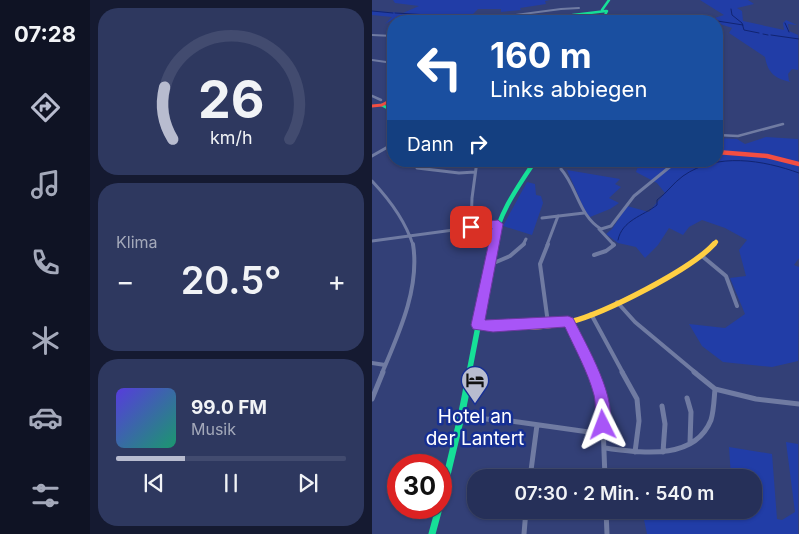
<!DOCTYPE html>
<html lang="de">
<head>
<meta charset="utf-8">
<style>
	:root { --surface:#263059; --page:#2e385f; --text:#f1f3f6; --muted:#a4a9ba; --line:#424b6f; --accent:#b8bccf }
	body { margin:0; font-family:Inter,sans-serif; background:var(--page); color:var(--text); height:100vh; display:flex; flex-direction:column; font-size:19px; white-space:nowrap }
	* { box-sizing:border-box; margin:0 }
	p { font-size:16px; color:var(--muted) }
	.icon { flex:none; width:28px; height:28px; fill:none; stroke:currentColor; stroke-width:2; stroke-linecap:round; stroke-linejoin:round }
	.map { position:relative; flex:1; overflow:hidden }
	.panel { display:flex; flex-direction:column; gap:8px; padding:8px; background:#151a31; width:282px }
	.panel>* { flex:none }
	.hud { position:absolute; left:15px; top:15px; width:336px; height:152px; border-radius:20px; box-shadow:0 1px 4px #0004,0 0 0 1px var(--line); background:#1a4fa0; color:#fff; overflow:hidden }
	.speed { position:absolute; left:15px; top:454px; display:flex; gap:10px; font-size:25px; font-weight:700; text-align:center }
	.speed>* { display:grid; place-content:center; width:65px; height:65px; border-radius:50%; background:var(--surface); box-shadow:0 1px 4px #0004,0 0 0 1px var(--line); line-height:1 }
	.speed .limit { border:8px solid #d22; background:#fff; color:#111 }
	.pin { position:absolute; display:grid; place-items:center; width:42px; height:42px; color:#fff; margin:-21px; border-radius:10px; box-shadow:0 2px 8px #0006 }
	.me { position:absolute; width:55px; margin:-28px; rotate:357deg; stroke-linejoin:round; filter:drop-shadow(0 0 4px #0008) }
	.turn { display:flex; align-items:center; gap:18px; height:105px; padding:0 20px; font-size:22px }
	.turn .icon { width:65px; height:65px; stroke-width:2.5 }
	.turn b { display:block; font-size:35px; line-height:42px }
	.then { display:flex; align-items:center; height:48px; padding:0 20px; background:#0003; gap:10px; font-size:19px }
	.big { font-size:38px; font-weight:600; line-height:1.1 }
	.panel .card { flex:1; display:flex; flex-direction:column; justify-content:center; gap:8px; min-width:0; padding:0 18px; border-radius:20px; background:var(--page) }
	.panel .dial { align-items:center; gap:0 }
	.dial svg { height:130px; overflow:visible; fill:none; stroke:var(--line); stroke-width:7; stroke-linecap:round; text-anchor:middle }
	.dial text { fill:var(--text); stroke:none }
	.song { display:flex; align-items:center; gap:15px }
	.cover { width:60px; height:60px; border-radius:8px; background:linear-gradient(135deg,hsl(250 70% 55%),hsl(160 70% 35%)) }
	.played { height:5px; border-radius:2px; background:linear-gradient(90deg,var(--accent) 30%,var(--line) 30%) }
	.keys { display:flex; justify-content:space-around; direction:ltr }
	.heat { display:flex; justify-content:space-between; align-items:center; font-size:28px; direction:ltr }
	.trip { position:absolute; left:95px; top:469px; width:295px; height:50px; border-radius:20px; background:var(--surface); box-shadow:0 1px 4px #0004,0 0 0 1px var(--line); font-weight:600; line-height:50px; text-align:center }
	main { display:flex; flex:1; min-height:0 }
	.tabs { display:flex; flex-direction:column; width:90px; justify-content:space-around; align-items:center; background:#0f1324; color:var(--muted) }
	.tabs .icon { width:35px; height:35px }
	.tabs .current { color:var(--accent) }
	.tabs b { font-size:22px; color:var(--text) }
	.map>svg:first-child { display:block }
	.green { fill:#213da7 }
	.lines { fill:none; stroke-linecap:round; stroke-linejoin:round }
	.stream { stroke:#112472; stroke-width:1 }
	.street-far4 { stroke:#707ba2; stroke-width:2 }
	.street-far3 { stroke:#707ba2; stroke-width:2.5 }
	.street-far2 { stroke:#707ba2; stroke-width:3 }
	.street-far1 { stroke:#707ba2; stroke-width:4 }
	.street { stroke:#707ba2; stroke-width:5 }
	.fast-far4 { stroke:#16e098; stroke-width:2.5 }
	.fast-far3 { stroke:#16e098; stroke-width:3 }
	.fast-far2 { stroke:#16e098; stroke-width:4.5 }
	.fast-far1 { stroke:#16e098; stroke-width:5.5 }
	.fast { stroke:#16e098; stroke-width:7 }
	.slow-far1 { stroke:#ffcf43; stroke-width:4.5 }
	.slow { stroke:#ffcf43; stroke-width:5.5 }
	.jam-far1 { stroke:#f24e42; stroke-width:3 }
	.jam { stroke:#f24e42; stroke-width:4.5 }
	.route { fill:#a855f7; stroke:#6d37a1 }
	.labels { text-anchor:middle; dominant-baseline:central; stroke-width:5; stroke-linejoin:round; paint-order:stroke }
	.near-poi-label { font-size:19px; fill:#fff; stroke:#162f94 }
</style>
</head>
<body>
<main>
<nav class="tabs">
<b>07:28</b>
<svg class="icon current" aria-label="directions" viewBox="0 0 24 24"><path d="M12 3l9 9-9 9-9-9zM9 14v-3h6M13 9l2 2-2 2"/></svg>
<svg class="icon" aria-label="music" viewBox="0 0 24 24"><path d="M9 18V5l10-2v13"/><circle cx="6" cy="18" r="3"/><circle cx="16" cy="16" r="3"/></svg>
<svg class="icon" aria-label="phone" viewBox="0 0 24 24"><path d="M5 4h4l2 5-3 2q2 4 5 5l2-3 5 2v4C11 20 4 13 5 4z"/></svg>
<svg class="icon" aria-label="climate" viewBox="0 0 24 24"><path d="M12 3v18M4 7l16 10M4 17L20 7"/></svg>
<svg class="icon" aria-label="car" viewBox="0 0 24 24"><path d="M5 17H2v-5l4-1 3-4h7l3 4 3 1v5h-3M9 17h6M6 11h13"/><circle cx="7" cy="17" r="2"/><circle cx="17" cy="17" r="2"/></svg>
<svg class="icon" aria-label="filters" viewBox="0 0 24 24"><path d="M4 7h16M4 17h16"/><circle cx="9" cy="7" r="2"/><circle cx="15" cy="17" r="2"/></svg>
</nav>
<section class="panel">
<div class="card dial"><svg viewBox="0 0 100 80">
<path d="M14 69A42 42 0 1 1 86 69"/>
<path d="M14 69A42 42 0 0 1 9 37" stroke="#b8bccf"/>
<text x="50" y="56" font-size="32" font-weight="700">26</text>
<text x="50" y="72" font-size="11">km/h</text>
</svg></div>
<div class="card"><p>Klima</p>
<div class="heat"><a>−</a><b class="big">20.5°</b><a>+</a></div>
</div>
<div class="card">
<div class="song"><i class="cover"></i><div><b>99.0 FM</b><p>Musik</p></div></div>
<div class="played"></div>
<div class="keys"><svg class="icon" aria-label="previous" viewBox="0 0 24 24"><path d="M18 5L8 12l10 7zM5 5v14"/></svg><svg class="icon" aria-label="pause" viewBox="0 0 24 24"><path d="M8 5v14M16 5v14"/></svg><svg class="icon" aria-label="next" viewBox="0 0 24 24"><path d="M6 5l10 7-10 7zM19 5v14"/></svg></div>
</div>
</section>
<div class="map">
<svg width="427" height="534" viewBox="0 0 427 534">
	<rect width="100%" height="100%" fill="#334077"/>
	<!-- green -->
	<path class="green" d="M21,0H178L173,1L174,4L148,8L149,10L129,12V9H106L99,16L109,18L107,19L78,17L75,20L28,15L13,24L20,17L0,15V11L31,13L47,6L23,3Z
		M328,0H376L382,4L365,8L370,11L371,21L412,30L411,23L414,20L425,25L416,24L417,31L426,35V70L420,69L416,74L417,81L419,82C404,79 396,74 393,57L357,33L360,28L336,20L352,15Z
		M394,137L426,139L427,258L422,265L427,267L426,361L400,367L351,362L330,346L317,324L353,328L373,314L358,278L374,276L367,250L375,240L353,228L330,220L317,227L311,235L297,228L286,245L273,258L264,247L246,243L234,234L240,229L255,206L277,212L293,193L285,183L264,172L266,166L263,161H345V138L365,139L373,144Z
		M195,170L248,179L243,184L249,187L237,198L247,203L238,209L218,217L214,213Z
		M155,182L163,184L164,195L169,196L171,203L160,235L131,226Z
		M414,442L426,444V534H275L270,510H381V478L359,477L357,447L400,454L405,519L410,520L423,512Z"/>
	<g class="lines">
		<!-- stream -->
		<path class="stream" d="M359,9L360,15L370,23L372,30L387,33
			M0,11L21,13
			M23,13L107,18
			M125,19L158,14
			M339,20L371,25
			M413,23L417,32
			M391,34L396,35
			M399,35L427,39
			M246,240C250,220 271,216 285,205V200C295,193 301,183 311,176C345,152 391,160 427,173"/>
		<!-- street-far4 -->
		<path class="street-far4" d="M107,20L189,9L207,8
			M76,21L82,18L114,21
			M0,35L21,36
			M0,60L21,63"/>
		<!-- street-far3 -->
		<path class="street-far3" d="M18,63H21
			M0,96L9,100
			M345,135L366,136L411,124"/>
		<!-- street-far2 -->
		<path class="street-far2" d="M0,156L21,144
			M45,168L87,173L103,172
			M189,169C205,187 207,216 229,229L239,226L262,196L305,161
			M0,181C18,200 33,220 41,245
			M170,218L212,213
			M99,227L100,198L105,161
			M99,227L124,231
			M227,229L242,245
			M0,241L126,224
			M151,245L154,239
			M175,245L186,216"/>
		<!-- street-far1 -->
		<path class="street-far1" d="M176,244L168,264L176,323
			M222,255L234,251L242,245L241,244
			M330,256L354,276L365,306
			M117,265L138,256L152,244
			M245,302L263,322L324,373
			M219,314L251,373
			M197,322L221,373
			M0,363L13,365
			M10,373C27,333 48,288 41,244"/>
		<!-- street -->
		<path class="street" d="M220,372L230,398L233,478
			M250,372L265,399L267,421L263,452
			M322,372L343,389L384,399L427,404
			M315,398L319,412L318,443
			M0,399L11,372
			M290,406L293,424L291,452
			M89,417L139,421L231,434
			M232,448C267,452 322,462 339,420C342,410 342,399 343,389
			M158,478L165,425
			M234,510L235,534
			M152,534L154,510"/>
		<!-- fast-far4 -->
		<path class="fast-far4" d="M230,10L237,0
			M177,21L201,15L234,11
			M230,21L235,11"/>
		<!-- fast-far3 -->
		<path class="fast-far3" d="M10,105L21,111"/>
		<!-- fast-far2 -->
		<path class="fast-far2" d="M121,245C127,213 145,188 163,161"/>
		<!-- fast-far1 -->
		<path class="fast-far1" d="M97,373L122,244"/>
		<!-- fast -->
		<path class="fast" d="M69,500L89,417L98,372
			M60,534L67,508"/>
		<!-- slow-far1 -->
		<path class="slow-far1" d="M341,245L344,242"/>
		<!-- slow -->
		<path class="slow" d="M106,325C136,328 168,329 198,322C233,313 318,270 342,244"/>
		<!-- jam-far1 -->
		<path class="jam-far1" d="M0,106L10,105L21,99"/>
		<!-- jam -->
		<path class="jam" d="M345,152L395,156L427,164"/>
	</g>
	<!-- route -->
	<path class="route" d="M126,220L131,224L113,320L196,316L201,318C214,345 248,401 236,430L231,432L226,430C221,419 225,407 222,395C216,372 203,349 193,327L121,332L101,329L99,325L120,228L99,231L93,227L99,223Z"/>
	<!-- icons -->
	<defs>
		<g id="hotel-pin" transform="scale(1.4375)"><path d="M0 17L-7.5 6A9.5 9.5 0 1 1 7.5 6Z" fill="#b8bccf" stroke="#162f94"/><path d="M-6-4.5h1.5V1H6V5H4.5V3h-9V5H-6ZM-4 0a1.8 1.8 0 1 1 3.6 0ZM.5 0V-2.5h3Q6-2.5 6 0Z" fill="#111"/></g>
	</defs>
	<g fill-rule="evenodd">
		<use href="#hotel-pin" x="103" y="380"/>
	</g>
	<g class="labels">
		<!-- near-poi labels -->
		<g class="near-poi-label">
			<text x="103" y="416">Hotel an<tspan x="103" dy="22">der Lantert</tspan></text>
		</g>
	</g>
</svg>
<div class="speed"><div class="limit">30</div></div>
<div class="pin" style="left:99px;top:227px;background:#d93025"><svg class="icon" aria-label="arrive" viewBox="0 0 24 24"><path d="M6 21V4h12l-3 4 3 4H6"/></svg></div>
<svg class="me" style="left:231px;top:425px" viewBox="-20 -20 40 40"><path d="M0-17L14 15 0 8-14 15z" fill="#a855f7" stroke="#fff" stroke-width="4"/></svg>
<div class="trip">07:30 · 2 Min. · 540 m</div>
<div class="hud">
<div class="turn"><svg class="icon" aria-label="left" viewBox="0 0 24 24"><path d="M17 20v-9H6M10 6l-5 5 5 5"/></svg><div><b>160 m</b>Links abbiegen</div></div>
<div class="then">Dann<svg class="icon" aria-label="right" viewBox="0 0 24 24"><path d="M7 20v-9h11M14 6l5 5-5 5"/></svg></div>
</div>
</div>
</main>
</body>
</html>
